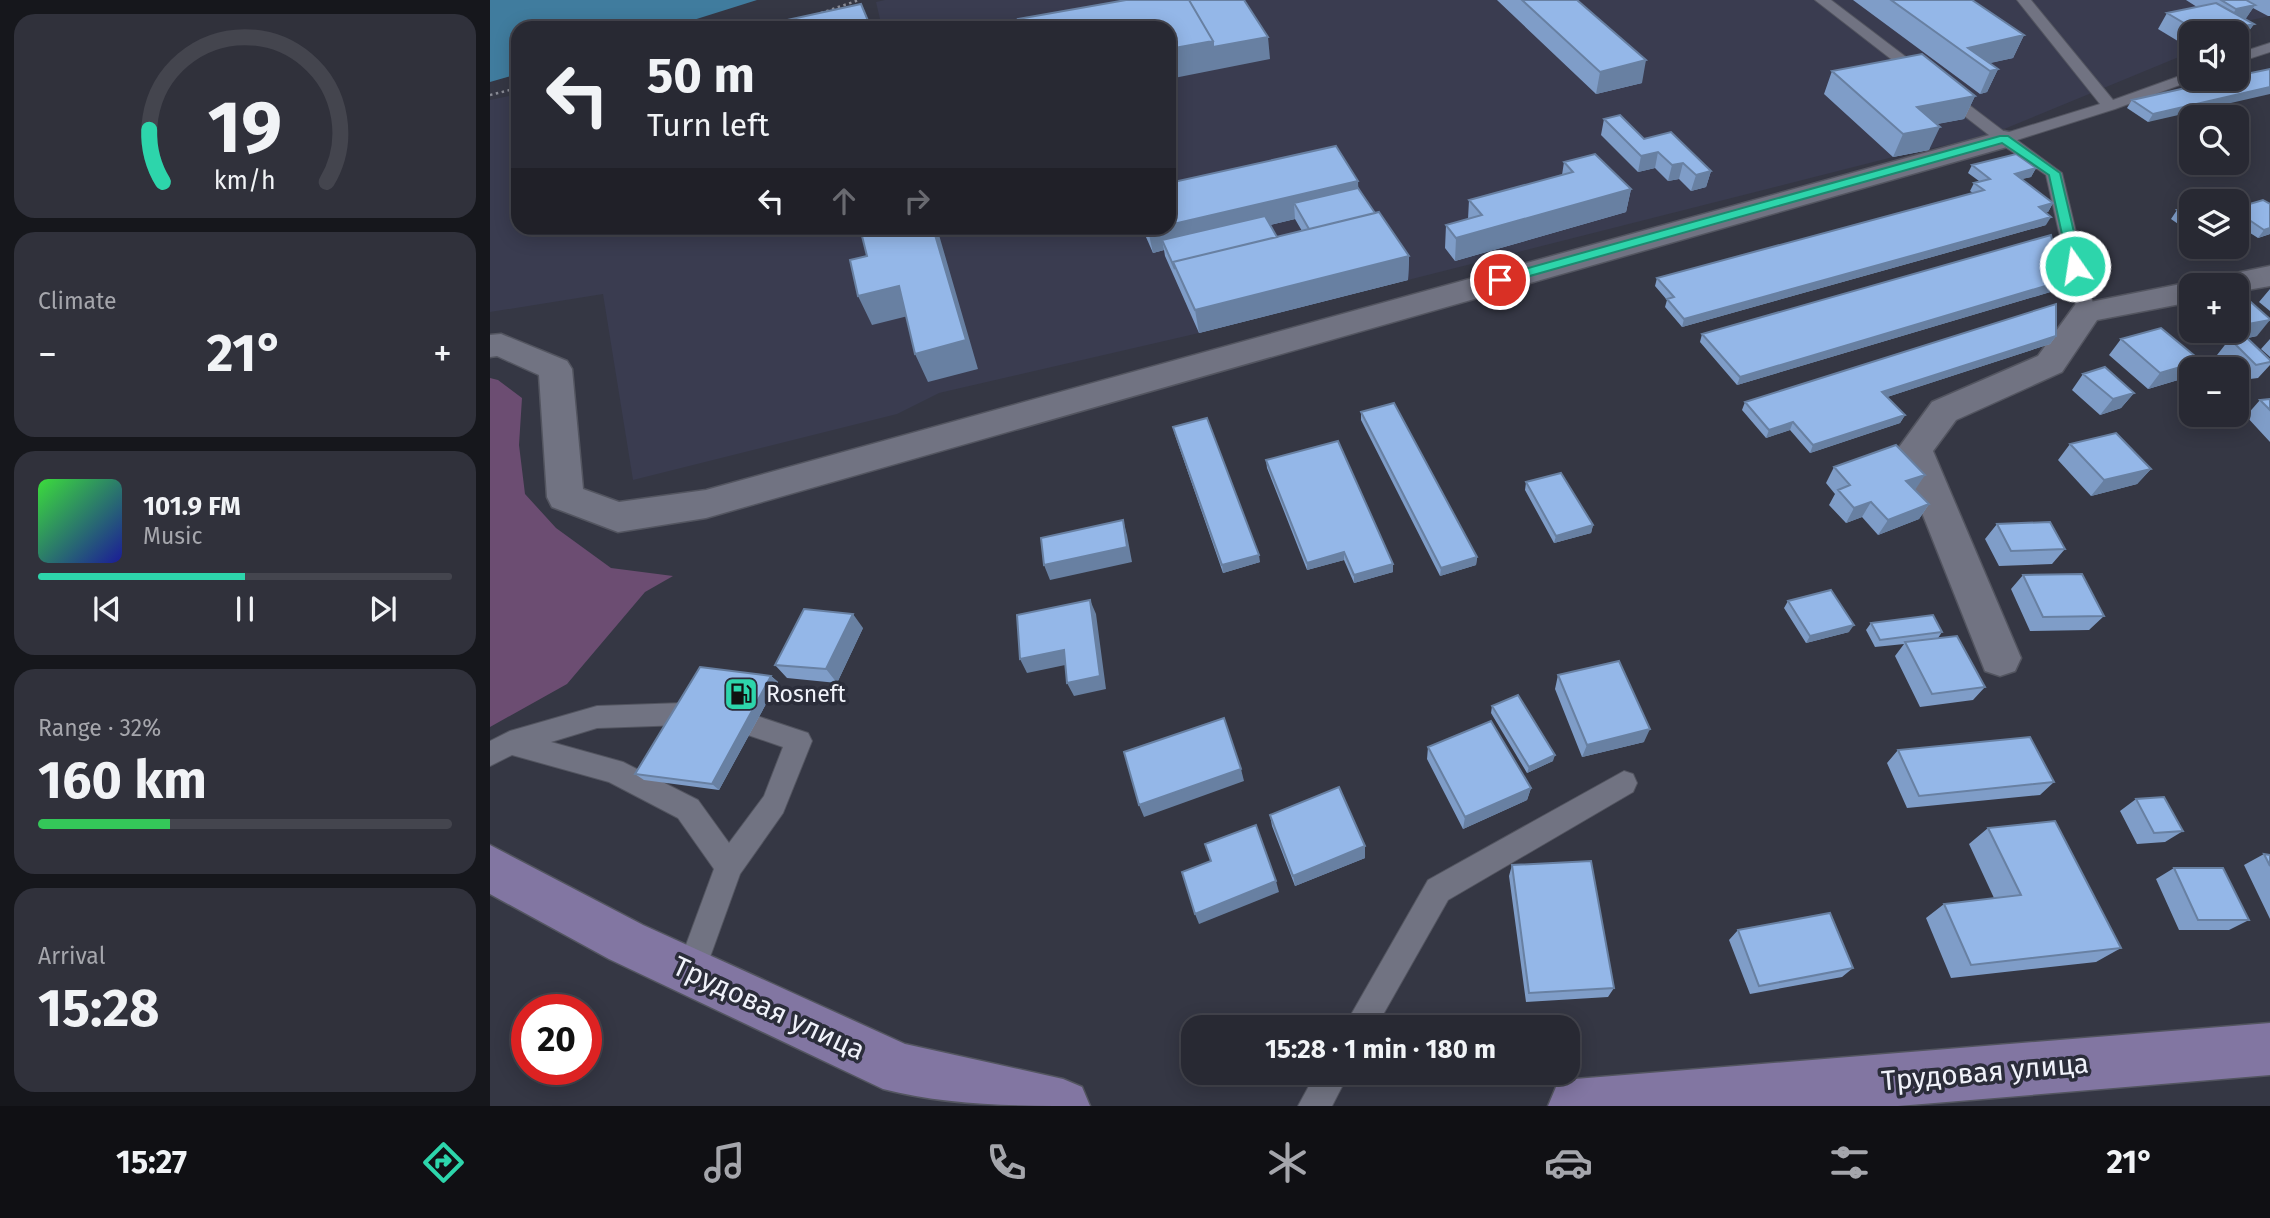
<!DOCTYPE html>
<html lang="en">
<head>
<meta charset="utf-8">
<style>
	:root { --surface:#282933; --page:#30313b; --text:#f1f3f6; --muted:#a5a6ac; --line:#44454e; --accent:#2dd5ab }
	body { margin:0; font-family:"Fira Sans",sans-serif; background:var(--page); color:var(--text); height:100vh; display:flex; flex-direction:column; font-size:26px; white-space:nowrap }
	* { box-sizing:border-box; margin:0 }
	p { font-size:23px; color:var(--muted) }
	.icon { flex:none; width:38px; height:38px; fill:none; stroke:currentColor; stroke-width:2; stroke-linecap:round; stroke-linejoin:round }
	.map { position:relative; flex:1; overflow:hidden }
	.details { display:flex; flex-direction:column; gap:14px; padding:14px; background:#16171c; width:490px }
	.details>* { flex:none }
	.hud { position:absolute; left:21px; top:21px; width:665px; height:214px; border-radius:21px; box-shadow:0 4px 18px #0003,0 0 0 2px var(--line); background:#282933; color:var(--text); overflow:hidden }
	.controls { position:absolute; left:1689px; top:21px; display:grid; gap:14px }
	.controls a { display:grid; place-items:center; width:70px; height:70px; border-radius:14px; background:var(--surface); box-shadow:0 4px 18px #0003,0 0 0 2px var(--line); font-size:35px }
	.speed { position:absolute; left:21px; top:994px; display:flex; gap:14px; font-size:35px; font-weight:700; text-align:center }
	.speed>* { display:grid; place-content:center; width:91px; height:91px; border-radius:50%; background:var(--surface); box-shadow:0 4px 18px #0003,0 0 0 2px var(--line); line-height:1 }
	.speed .limit { border:10px solid #d22; background:#fff; color:#111 }
	.pin { position:absolute; display:grid; place-items:center; width:60px; height:60px; color:#fff; margin:-30px; border:4px solid #fff; border-radius:50%; box-shadow:0 2px 7px #0007 }
	.me { position:absolute; width:77px; margin:-38px; rotate:347deg; stroke-linejoin:round; filter:drop-shadow(0 0 5px #0008) }
	.turn { display:flex; align-items:center; gap:24px; height:147px; padding:0 21px; font-size:32px }
	.turn .icon { width:91px; height:91px; stroke-width:2.5 }
	.turn b { display:block; font-size:49px; line-height:60px }
	.lanes { display:flex; align-items:center; height:66px; padding:0 21px; background:#0003; justify-content:center; gap:35px; direction:ltr }
	.lanes .off { opacity:.35 }
	.big { font-size:52px; font-weight:700; line-height:1.1 }
	.details .card { flex:1; display:flex; flex-direction:column; justify-content:center; gap:10px; min-width:0; padding:0 24px; border-radius:21px; background:var(--page) }
	.details .dial { align-items:center; gap:0 }
	.dial svg { height:182px; overflow:visible; fill:none; stroke:var(--line); stroke-width:7; stroke-linecap:round; text-anchor:middle }
	.dial text { fill:var(--text); stroke:none }
	.song { display:flex; align-items:center; gap:21px }
	.cover { width:84px; height:84px; border-radius:10px; background:linear-gradient(135deg,hsl(120 70% 55%),hsl(240 70% 35%)) }
	.played { height:7px; border-radius:4px; background:linear-gradient(90deg,var(--accent) 50%,var(--line) 50%) }
	.keys { display:flex; justify-content:space-around; direction:ltr }
	.heat { display:flex; justify-content:space-between; align-items:center; font-size:38px; direction:ltr }
	.charge { height:10px; border-radius:5px; background:linear-gradient(90deg,#34c759 32%,var(--line) 0) }
	.trip { position:absolute; left:691px; top:1015px; width:399px; height:70px; border-radius:21px; background:var(--surface); box-shadow:0 4px 18px #0003,0 0 0 2px var(--line); font-weight:700; line-height:70px; text-align:center }
	.tab-bar { display:flex; height:112px; justify-content:space-around; align-items:center; background:#101014; color:var(--muted) }
	.tab-bar .icon { width:49px; height:49px }
	.tab-bar .on { color:var(--accent) }
	.tab-bar b { font-size:32px; color:var(--text) }
	main { display:flex; flex:1; min-height:0 }
	.map>svg:first-child { display:block }
	.built { fill:#3a3c50 }
	.green { fill:#6c4d72 }
	.water { fill:#407c9e }
	.lines { fill:none; stroke-linecap:round; stroke-linejoin:round }
	.service-casing { stroke:#535560; stroke-width:2 }
	.minor-casing { stroke:#535560; stroke-width:3 }
	.secondary-casing { stroke:#535560; stroke-width:3 }
	.path { stroke:#898b95; stroke-width:2.5; stroke-dasharray:2.5 3.5; stroke-linecap:butt }
	.service { fill:#717382; fill-rule:evenodd }
	.minor { fill:#717382; fill-rule:evenodd }
	.secondary { fill:#8276a2; fill-rule:evenodd }
	.wall { fill:#7f9dc8; fill-rule:evenodd }
	.shaded-wall { fill:#6880a2 }
	.building { fill:#94b7e8; stroke:#6880a2; stroke-width:2 }
	.route { fill:#2dd5ab; stroke:#1d8a6f; stroke-width:2 }
	.labels { text-anchor:middle; dominant-baseline:central; stroke-width:7; stroke-linejoin:round; paint-order:stroke }
	.poi-label { font-size:23px; fill:#f0f2fa; stroke:#2b2d3a; text-anchor:start }
	.near-street-label { font-size:28px; fill:#f0f2fa; stroke:#2b2d3a }
</style>
</head>
<body>
<main>
<section class="details">
<div class="card dial"><svg viewBox="0 0 100 80">
<path d="M14 69A42 42 0 1 1 86 69"/>
<path d="M14 69A42 42 0 0 1 8 46" stroke="#2dd5ab"/>
<text x="50" y="56" font-size="32" font-weight="700">19</text>
<text x="50" y="72" font-size="11">km/h</text>
</svg></div>
<div class="card"><p>Climate</p>
<div class="heat"><a>−</a><b class="big">21°</b><a>+</a></div>
</div>
<div class="card">
<div class="song"><i class="cover"></i><div><b>101.9 FM</b><p>Music</p></div></div>
<div class="played"></div>
<div class="keys"><svg class="icon" aria-label="previous" viewBox="0 0 24 24"><path d="M18 5L8 12l10 7zM5 5v14"/></svg><svg class="icon" aria-label="pause" viewBox="0 0 24 24"><path d="M8 5v14M16 5v14"/></svg><svg class="icon" aria-label="next" viewBox="0 0 24 24"><path d="M6 5l10 7-10 7zM19 5v14"/></svg></div>
</div>
<div class="card"><p>Range · 32%</p><b class="big">160 km</b><div class="charge"></div></div>
<div class="card"><p>Arrival</p><b class="big">15:28</b></div>
</section>
<div class="map">
<svg width="1780" height="1106" viewBox="0 0 1780 1106">
	<rect width="100%" height="100%" fill="#353744"/>
	<!-- built -->
	<path class="built" d="M395,0H1780V16L1701,33V52L1497,136L1403,157L709,333L449,393L407,414L143,480L113,294L0,312V100L28,94V228H679V28H345L390,19L386,2Z"/>
	<!-- green -->
	<path class="green" d="M0,378L8,380L32,398L29,445L35,494L66,528L121,568L183,576L155,592L77,684L0,727Z"/>
	<!-- water -->
	<path class="water" d="M0,0H267L178,28H28V74L0,82Z"/>
	<g class="lines">
		<!-- service casing -->
		<g class="service-casing">
			<path id="service" d="M1325,0H1341L1516,133L1610,104L1527,0H1541L1623,100L1701,72V79H1706L1625,109L1527,140L1572,173L1605,312L1603,316H1589L1587,312L1556,175L1508,142Z
				M1780,43V52L1746,63V54Z
				M193,703L202,706L206,714L202,722L193,725L107,728L61,742L133,762L208,800L239,843L274,796L293,747L255,734L251,726L255,718L264,715L318,733L322,741L293,813L250,874L211,982L201,987L191,982L186,972L224,869L188,818L119,782L22,755L0,766V741L20,731L107,706Z
				M1134,771L1143,774L1147,783L1143,792L958,900L886,1027H854L938,880Z
				M826,1073H859L842,1106H808Z"/>
		</g>
		<!-- minor casing -->
		<g class="minor-casing">
			<path id="minor" d="M1514,131L1524,133L1528,139L1524,145L216,518L128,532L62,507L57,497L49,375L7,356L0,357V335L11,334L77,361L82,369L93,489L129,502L216,490Z
				M1780,266V286L1746,292V285H1717L1722,278Z
				M1701,282L1712,285H1701V302L1607,320L1572,372L1466,420L1443,451L1531,658L1525,671L1510,676L1495,671L1407,450L1442,402L1548,356L1585,305Z"/>
		</g>
		<!-- secondary casing -->
		<g class="secondary-casing">
			<path id="secondary" d="M0,845L153,925L415,1044L573,1079L592,1087L600,1106C531,1106 458,1106 393,1089L119,959L0,894Z
				M1780,1023V1075L1408,1106H1058L1066,1087L1085,1079Z"/>
		</g>
		<!-- path -->
		<path class="path" d="M325,15L369,0
			M0,95L28,88"/>
		<!-- service -->
		<use href="#service" class="service"/>
		<!-- minor -->
		<use href="#minor" class="minor"/>
		<!-- secondary -->
		<use href="#secondary" class="secondary"/>
	</g>
	<!-- wall -->
	<path class="wall" d="M1007,0H1087L1152,83L1106,94Z
		M1363,0H1482L1534,35L1523,58L1499,63L1508,69L1497,92L1490,94Z
		M1696,0H1780V16H1778L1763,8L1755,19L1764,24L1753,39L1746,41V33H1701V49L1668,29L1677,13L1707,7Z
		M1780,69L1658,122L1637,108L1642,100Z
		M1342,71L1485,96L1474,119L1446,124L1439,150L1403,157L1334,94Z
		M1114,119L1221,171L1216,187L1201,191L1189,179L1178,181L1165,168L1148,172L1111,135Z
		M1701,148V160L1696,156Z
		M1074,162L1141,189L1136,212L965,261L955,248L956,225L978,219L979,200L1072,175Z
		M1705,163H1739L1734,170L1721,173Z
		M1482,165L1546,168L1541,177L1531,179L1563,203L1558,212H1555L1556,225L1192,327L1175,307L1177,300L1165,286L1167,278L1483,193L1480,191L1484,183L1489,181L1478,173Z
		M868,181V188L885,213L919,256L918,280L709,333L675,256L674,250L663,253L652,228H679ZM805,219L812,231L787,237L780,225Z
		M1701,206V233L1681,219L1687,210Z
		M1746,208L1780,234L1768,238L1746,224Z
		M1572,281L1567,290L1247,385L1210,342L1212,334Z
		M1780,289V311L1769,302Z
		M1746,297L1767,336L1758,338L1780,360V365L1768,378L1752,380L1746,375V369H1741L1727,355L1738,341L1734,342L1722,331H1746Z
		M1566,336L1560,344L1397,397L1415,415L1410,423L1320,453L1300,430L1276,438L1252,410L1255,402Z
		M1631,339L1711,361L1705,369H1701V373L1698,377L1658,389L1619,355Z
		M1780,339V357L1771,349Z
		M1593,374L1644,393L1631,408L1610,415L1582,390Z
		M1780,399V442L1756,416L1770,400Z
		M871,412L987,557L986,565L950,576L871,420Z
		M683,427L770,562L733,573L685,435Z
		M1580,444L1661,469L1647,484L1601,496L1568,460Z
		M776,460L903,572L864,583L854,560L817,570L777,468Z
		M1344,467L1439,504L1429,519L1388,535L1372,517L1356,523L1339,505L1345,494L1336,483Z
		M1036,482L1103,525L1101,533L1064,543L1035,490Z
		M1507,524L1575,549L1562,564L1509,566L1495,539Z
		M1533,575L1614,616L1599,630L1540,631L1521,589Z
		M1298,601L1359,632L1316,643L1294,608Z
		M1381,623L1452,632L1448,638L1495,687L1483,700L1430,707L1405,656L1414,644L1385,647L1376,630Z
		M373,628L347,683L297,678L285,665Z
		M1068,675L1154,742L1092,757L1065,689Z
		M281,676L288,682L229,790L154,780L145,774Z
		M1002,706L1063,761L1037,773L1001,713Z
		M938,747L1041,788L1037,800L973,829L937,759Z
		M1408,750L1564,782L1550,795L1417,808L1397,763Z
		M1646,799L1693,831L1675,842L1647,844L1630,811Z
		M780,815L875,846V858L805,886L782,826Z
		M1498,828L1631,948L1606,962L1461,978L1436,918L1454,904L1504,898L1479,844Z
		M1774,854L1780,855V919L1754,865Z
		M1022,865L1124,988L1118,997L1036,1002L1019,876Z
		M1684,868L1759,920L1739,930H1689L1666,879Z
		M1248,930L1363,968L1352,977L1260,994L1239,940Z"/>
	<!-- shaded-wall -->
	<path class="shaded-wall" d="M1765,5L1755,20L1736,24L1746,9Z
		M379,23L381,28H356Z
		M1764,24L1753,39L1746,41V33H1721Z
		M1534,35L1523,58L1492,65L1478,48Z
		M778,37L780,59L679,79V49L723,41Z
		M1156,60L1152,83L1106,94L1110,72Z
		M1508,69L1497,92L1490,94L1500,71Z
		M1780,87V94L1658,122L1663,114Z
		M1485,96L1474,119L1417,130L1427,107Z
		M1450,127L1439,150L1403,157L1413,134Z
		M1168,152L1165,168L1148,172L1151,156Z
		M1193,163L1189,179L1178,181L1182,165Z
		M1736,163H1739L1734,170L1721,173L1727,165Z
		M1546,168L1541,177L1520,182L1525,174Z
		M1221,171L1216,187L1201,191L1206,175Z
		M868,181L869,204L804,203L805,219L676,250L672,240L674,250L663,253L658,230L667,228H679V225Z
		M1141,189L1136,212L965,261L966,238Z
		M1563,203L1558,212L1544,216L1549,207Z
		M1561,217L1556,225L1192,327L1194,319Z
		M443,228H447L488,369L438,382L425,354Z
		M1780,228V234L1768,238L1774,230Z
		M919,256L918,280L709,333L705,310Z
		M1572,281L1567,290L1247,385L1250,377Z
		M409,286L422,315L382,325L368,296Z
		M1780,320L1767,336L1742,341L1740,339L1738,341L1734,342L1744,331H1746L1747,326Z
		M1566,336L1560,344L1388,400L1392,392Z
		M1711,361L1705,369H1701V373L1698,377L1658,389L1670,373Z
		M1644,393L1631,408L1610,415L1623,399Z
		M1415,415L1410,423L1320,453L1323,445Z
		M1303,422L1300,430L1276,438L1279,430Z
		M1661,469L1647,484L1601,496L1614,480Z
		M1435,475L1425,490L1416,481Z
		M1381,502L1372,517L1356,523L1364,508Z
		M1439,504L1429,519L1388,535L1398,520Z
		M633,520L637,535L642,562L560,580L554,565Z
		M1103,525L1101,533L1064,543L1066,536Z
		M854,552V560L817,570V563Z
		M769,555L770,562L733,573L732,565Z
		M987,557L986,565L950,576L951,568Z
		M903,564V572L864,583V575Z
		M600,600L606,614L616,689L584,696L577,683Z
		M363,614L373,628L347,683L336,669Z
		M1364,625L1359,632L1316,643L1320,636Z
		M574,650L580,664L537,673L530,659Z
		M281,676L288,682L229,790L222,784Z
		M1160,729L1154,742L1092,757L1097,745Z
		M1065,755L1063,761L1037,773L1039,767Z
		M751,769L754,781L654,817L649,805Z
		M1041,788L1037,800L973,829L975,817Z
		M875,846V858L805,886L803,876Z
		M786,881L789,892L709,924L705,914Z"/>
	<!-- building -->
	<path class="building" d="M636,0H699L723,41L679,49V28H532L528,19Z
		M699,0H754L778,37L723,47V41Z
		M1032,0H1087L1156,60L1110,72Z
		M1401,0H1482L1534,35L1478,48L1508,69L1500,71Z
		M1731,0H1756L1765,5L1746,9Z
		M1726,3L1764,24L1721,33H1711L1677,13Z
		M371,4L379,23L356,28H260Z
		M1432,54L1485,96L1427,107L1450,127L1413,134L1342,71Z
		M1780,69V87L1663,114L1642,100L1736,79H1746V76Z
		M1130,115L1154,139L1181,132L1221,171L1206,175L1193,163L1182,165L1168,152L1151,156L1114,119Z
		M846,146L868,181L679,225V183Z
		M1105,154L1141,189L966,238L956,225L992,215L979,200L1083,172L1074,162Z
		M1526,154L1546,168L1525,174L1563,203L1549,207L1561,217L1194,319L1177,299L1184,297L1167,278L1494,190L1484,183L1500,179L1482,165Z
		M868,188L885,213L819,229L804,203Z
		M1773,200L1780,204V228L1774,230L1746,211V208Z
		M1701,206V220L1687,210Z
		M889,212L919,256L705,310L683,262Z
		M775,216L787,237L683,262L685,269L672,240Z
		M370,228H443L476,340L425,354L409,286L368,296L360,260L377,256Z
		M1561,235L1572,281L1250,377L1212,334Z
		M1754,296L1780,319V320L1747,326L1746,325V297Z
		M1566,304V336L1392,392L1415,415L1323,445L1303,422L1279,430L1255,402Z
		M1671,328L1711,361L1670,373L1631,339Z
		M1756,337L1780,360V362L1766,365L1740,339Z
		M1615,367L1644,393L1623,399L1593,374Z
		M1780,399V410L1770,400Z
		M904,403L987,557L951,568L871,412Z
		M717,418L769,555L732,565L683,427Z
		M1626,433L1661,469L1614,480L1580,444Z
		M848,441L903,564L864,575L854,552L817,563L776,460Z
		M1406,445L1435,475L1416,481L1439,504L1398,520L1381,502L1364,508L1348,490L1360,485L1344,467Z
		M1071,473L1103,525L1066,536L1036,482Z
		M633,520L637,547L554,565L551,538Z
		M1560,522L1575,549L1521,551L1507,524Z
		M1592,574L1614,616L1553,617L1533,575Z
		M1341,590L1364,625L1320,636L1298,601Z
		M600,600L610,676L577,683L574,650L530,659L527,615Z
		M314,609L363,614L336,669L285,665Z
		M1443,615L1452,632L1390,640L1381,623Z
		M1467,636L1495,687L1442,694L1415,642Z
		M1129,661L1160,729L1097,745L1068,675Z
		M210,667L281,676L222,784L145,774Z
		M1028,695L1065,755L1039,767L1002,706Z
		M734,718L751,769L649,805L634,752Z
		M1001,721L1041,788L975,817L938,747Z
		M1540,737L1564,782L1429,796L1408,750Z
		M849,787L875,846L803,876L780,815Z
		M1674,797L1693,831L1664,833L1646,799Z
		M1565,821L1631,948L1481,965L1454,904L1531,895L1498,828Z
		M766,825L786,881L705,914L692,872L721,861L715,844Z
		M1774,854L1780,855V866Z
		M1101,861L1124,988L1039,993L1022,865Z
		M1684,868H1733L1759,920H1708Z
		M1340,913L1363,968L1269,986L1248,930Z"/>
	<!-- route -->
	<path class="route" d="M1510,136H1518L1570,173L1592,266L1590,269H1581L1579,266L1559,175L1512,143L1015,283H1006L1004,280L1006,277Z"/>
	<!-- icons -->
	<defs>
		<g id="fuel-square" transform="scale(1.75)"><rect x="-9" y="-9" width="18" height="18" rx="4" fill="#2dd5ab" stroke="#2b2d3a"/><path d="M-5.5-6h7V0h2V4h1.3V-2.5L3-4.5l.8-.8L6-3V5H2.5V1h-1V6h-7ZM-4.2-4.7v3.2H.2V-4.7Z" fill="#111"/></g>
	</defs>
	<g fill-rule="evenodd">
		<use href="#fuel-square" x="251" y="694"/>
	</g>
	<g class="labels">
		<!-- poi labels -->
		<g class="poi-label">
			<text x="276" y="694">Rosneft</text>
		</g>
		<!-- near-street labels -->
		<g class="near-street-label">
			<text transform="translate(279 1008) rotate(25)">Трудовая улица</text>
			<text transform="translate(1495 1072) rotate(-5)">Трудовая улица</text>
		</g>
	</g>
</svg>
<div class="controls">
<a><svg class="icon" aria-label="sound" viewBox="0 0 24 24"><path d="M4 9h4l5-4v14l-5-4H4zM17 9q2 3 0 6"/></svg></a>
<a><svg class="icon" aria-label="search" viewBox="0 0 24 24"><circle cx="10" cy="10" r="6"/><path d="M15 15l6 6"/></svg></a>
<a><svg class="icon" aria-label="layers" viewBox="0 0 24 24"><path d="M12 4l9 5-9 5-9-5zM3 14l9 5 9-5"/></svg></a>
<a>+</a>
<a>−</a>
</div>
<div class="speed"><div class="limit">20</div></div>
<div class="pin" style="left:1010px;top:280px;background:#d93025"><svg class="icon" aria-label="arrive" viewBox="0 0 24 24"><path d="M6 21V4h12l-3 4 3 4H6"/></svg></div>
<svg class="me" style="left:1585px;top:266px" viewBox="-20 -20 40 40"><circle r="17" fill="#2dd5ab" stroke="#fff" stroke-width="3"/><path d="M0-11L8 9 0 5-8 9z" fill="#fff"/></svg>
<div class="trip">15:28 · 1 min · 180 m</div>
<div class="hud">
<div class="turn"><svg class="icon" aria-label="left" viewBox="0 0 24 24"><path d="M17 20v-9H6M10 6l-5 5 5 5"/></svg><div><b>50 m</b>Turn left</div></div>
<div class="lanes"><svg class="icon" aria-label="left" viewBox="0 0 24 24"><path d="M17 20v-9H6M10 6l-5 5 5 5"/></svg><svg class="icon off" aria-label="ahead" viewBox="0 0 24 24"><path d="M12 20V5M6 11l6-6 6 6"/></svg><svg class="icon off" aria-label="right" viewBox="0 0 24 24"><path d="M7 20v-9h11M14 6l5 5-5 5"/></svg></div>
</div>
</div>
</main>
<nav class="tab-bar">
<b>15:27</b>
<svg class="icon on" aria-label="directions" viewBox="0 0 24 24"><path d="M12 3l9 9-9 9-9-9zM9 14v-3h6M13 9l2 2-2 2"/></svg>
<svg class="icon" aria-label="music" viewBox="0 0 24 24"><path d="M9 18V5l10-2v13"/><circle cx="6" cy="18" r="3"/><circle cx="16" cy="16" r="3"/></svg>
<svg class="icon" aria-label="phone" viewBox="0 0 24 24"><path d="M5 4h4l2 5-3 2q2 4 5 5l2-3 5 2v4C11 20 4 13 5 4z"/></svg>
<svg class="icon" aria-label="climate" viewBox="0 0 24 24"><path d="M12 3v18M4 7l16 10M4 17L20 7"/></svg>
<svg class="icon" aria-label="car" viewBox="0 0 24 24"><path d="M5 17H2v-5l4-1 3-4h7l3 4 3 1v5h-3M9 17h6M6 11h13"/><circle cx="7" cy="17" r="2"/><circle cx="17" cy="17" r="2"/></svg>
<svg class="icon" aria-label="filters" viewBox="0 0 24 24"><path d="M4 7h16M4 17h16"/><circle cx="9" cy="7" r="2"/><circle cx="15" cy="17" r="2"/></svg>
<b>21°</b>
</nav>
</body>
</html>
